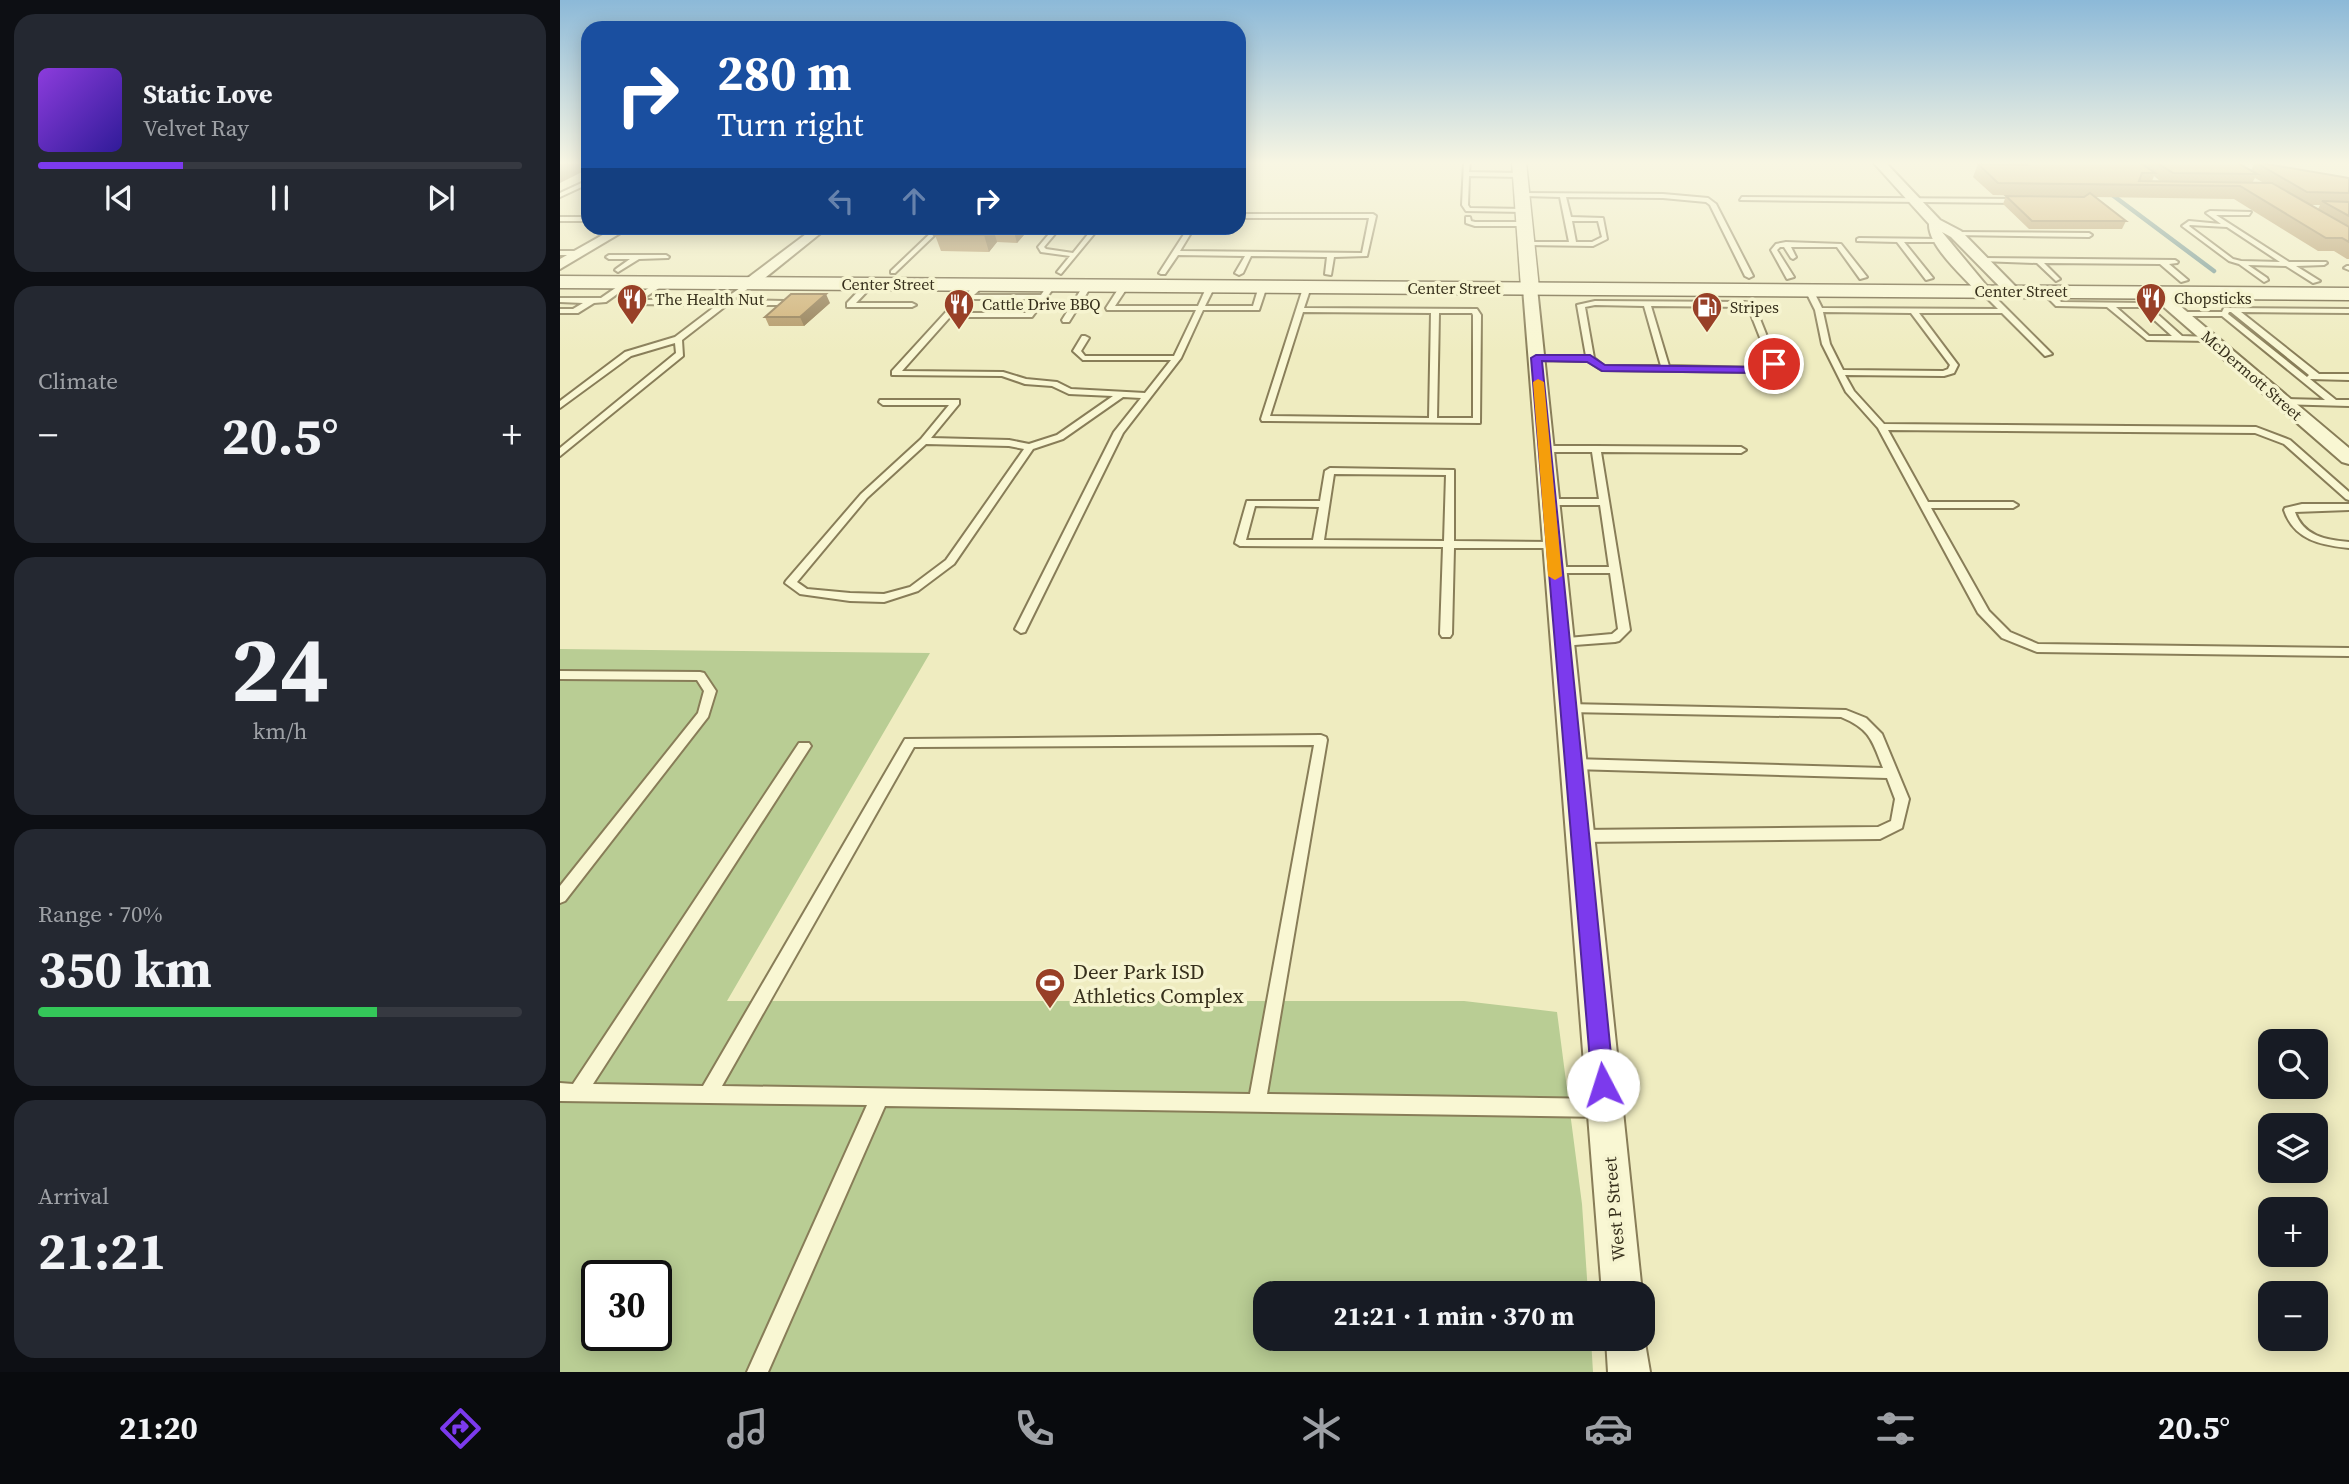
<!DOCTYPE html>
<html lang="en">
<head>
<meta charset="utf-8">
<style>
	:root { --surface:#171b24; --page:#242831; --text:#f1f3f6; --muted:#9ea1a6; --line:#363941; --accent:#7c3aed }
	body { margin:0; font-family:"Source Serif 4",serif; background:var(--page); color:var(--text); height:100vh; display:flex; flex-direction:column; font-size:26px; white-space:nowrap }
	* { box-sizing:border-box; margin:0 }
	p { font-size:23px; color:var(--muted) }
	.icon { flex:none; width:38px; height:38px; fill:none; stroke:currentColor; stroke-width:2; stroke-linecap:round; stroke-linejoin:round }
	.map { position:relative; flex:1; overflow:hidden }
	.side { display:flex; flex-direction:column; gap:14px; padding:14px; background:#0d0f14; width:560px }
	.side>* { flex:none }
	.banner { position:absolute; left:21px; top:21px; width:665px; height:214px; border-radius:21px; box-shadow:0 4px 18px #0003; background:#1a4fa0; color:#fff; overflow:hidden }
	.controls { position:absolute; left:1698px; top:1029px; display:grid; gap:14px }
	.controls a { display:grid; place-items:center; width:70px; height:70px; border-radius:14px; background:var(--surface); box-shadow:0 4px 18px #0003; font-size:35px }
	.speed { position:absolute; left:21px; top:1260px; display:flex; gap:14px; font-size:35px; font-weight:700; text-align:center }
	.speed>* { display:grid; place-content:center; width:91px; height:91px; border-radius:50%; background:var(--surface); box-shadow:0 4px 18px #0003; line-height:1 }
	.speed .limit { border:4px solid #111; border-radius:10px; background:#fff; color:#111 }
	.pin { position:absolute; display:grid; place-items:center; width:60px; height:60px; color:#fff; margin:-30px; border:4px solid #fff; border-radius:50%; box-shadow:0 2px 7px #0007 }
	.me { position:absolute; width:77px; margin:-38px; rotate:355deg; stroke-linejoin:round; filter:drop-shadow(0 0 5px #0008) }
	.turn { display:flex; align-items:center; gap:24px; height:147px; padding:0 21px; font-size:32px }
	.turn .icon { width:91px; height:91px; stroke-width:2.5 }
	.turn b { display:block; font-size:49px; line-height:60px }
	.lanes { display:flex; align-items:center; height:66px; padding:0 21px; background:#0003; justify-content:center; gap:35px; direction:ltr }
	.lanes .off { opacity:.35 }
	.big { font-size:52px; font-weight:700; line-height:1.1 }
	.side .card { flex:1; display:flex; flex-direction:column; justify-content:center; gap:10px; min-width:0; padding:0 24px; border-radius:21px; background:var(--page) }
	.side .dial { align-items:center; gap:0 }
	.dial b { font-size:91px; line-height:1 }
	.song { display:flex; align-items:center; gap:21px }
	.cover { width:84px; height:84px; border-radius:10px; background:linear-gradient(135deg,hsl(270 70% 55%),hsl(250 70% 35%)) }
	.played { height:7px; border-radius:4px; background:linear-gradient(90deg,var(--accent) 30%,var(--line) 30%) }
	.keys { display:flex; justify-content:space-around; direction:ltr }
	.heat { display:flex; justify-content:space-between; align-items:center; font-size:38px; direction:ltr }
	.charge { height:10px; border-radius:5px; background:linear-gradient(90deg,#34c759 70%,var(--line) 0) }
	.trip { position:absolute; left:693px; top:1281px; width:402px; height:70px; border-radius:21px; background:var(--surface); box-shadow:0 4px 18px #0003; font-weight:700; line-height:70px; text-align:center }
	.dock { display:flex; height:112px; justify-content:space-around; align-items:center; background:#090b0e; color:var(--muted) }
	.dock .icon { width:49px; height:49px }
	.dock .current { color:var(--accent) }
	.dock b { font-size:32px; color:var(--text) }
	main { display:flex; flex:1; min-height:0 }
	.map>svg:first-child { display:block }
	.green { fill:#b9cd94; fill-rule:evenodd }
	.lines { fill:none; stroke-linecap:round; stroke-linejoin:round }
	.stream { stroke:#6a8f8e; stroke-width:4.5 }
	.service-casing { stroke:#887d58; stroke-width:4 }
	.minor-casing { stroke:#887d58; stroke-width:4 }
	.tertiary-casing { stroke:#887d58; stroke-width:3 }
	.secondary-casing { stroke:#6a5d3b; stroke-width:3 }
	.service { fill:#f9f7d3; fill-rule:evenodd }
	.minor { fill:#f9f7d3; fill-rule:evenodd }
	.tertiary { fill:#f9f7d3; fill-rule:evenodd }
	.secondary { fill:#f9f7d3; fill-rule:evenodd }
	.wall { fill:#b19665; fill-rule:evenodd }
	.shaded-wall { fill:#907a52 }
	.building { fill:#ceaf75; stroke:#907a52; stroke-width:2 }
	.route { fill:#7c3aed; stroke:#51269a; stroke-width:2 }
	.slow { fill:#f59e0b }
	.labels { text-anchor:middle; dominant-baseline:central; stroke-width:7; stroke-linejoin:round; paint-order:stroke }
	.far-street-label { font-size:16px; fill:#37301c; stroke:#f6f4d0 }
	.far-poi-label { font-size:16px; fill:#37301c; stroke:#f6f4d0; text-anchor:start }
	.street-label { font-size:18px; fill:#37301c; stroke:#f6f4d0 }
	.near-poi-label { font-size:21px; fill:#37301c; stroke:#f6f4d0; text-anchor:start }
</style>
</head>
<body>
<main>
<section class="side">
<div class="card">
<div class="song"><i class="cover"></i><div><b>Static Love</b><p>Velvet Ray</p></div></div>
<div class="played"></div>
<div class="keys"><svg class="icon" aria-label="previous" viewBox="0 0 24 24"><path d="M18 5L8 12l10 7zM5 5v14"/></svg><svg class="icon" aria-label="pause" viewBox="0 0 24 24"><path d="M8 5v14M16 5v14"/></svg><svg class="icon" aria-label="next" viewBox="0 0 24 24"><path d="M6 5l10 7-10 7zM19 5v14"/></svg></div>
</div>
<div class="card"><p>Climate</p>
<div class="heat"><a>−</a><b class="big">20.5°</b><a>+</a></div>
</div>
<div class="card dial"><b>24</b><p>km/h</p></div>
<div class="card"><p>Range · 70%</p><b class="big">350 km</b><div class="charge"></div></div>
<div class="card"><p>Arrival</p><b class="big">21:21</b></div>
</section>
<div class="map">
<svg width="1789" height="1372" viewBox="0 0 1789 1372">
	<rect width="100%" height="100%" fill="#efecc0"/>
	<!-- green -->
	<path class="green" d="M0,649L370,653L167,1001H904L997,1012L1022,1204L1028,1293H705V1339H1031L1033,1372H0ZM37,1276H96V1335H37Z"/>
	<g class="lines">
		<!-- stream -->
		<path class="stream" d="M1547,191L1654,271"/>
		<!-- service casing -->
		<g class="service-casing">
			<path id="service" d="M904,162H910L909,172L960,173L963,175L960,177L909,176L908,205L910,208L963,209L965,212L906,211L902,205Z
				M28,180V184L0,197V193Z
				M962,193L1103,194L1148,198L1156,204L1193,276L1189,278L1185,276L1150,205L1146,202L1103,198L1006,197L1011,217L1043,218L1047,239L1033,246L966,245L963,243L964,242H1009L1000,197L960,196ZM1012,221H1038L1042,237L1032,242H1016Z
				M1182,197L1458,199L1461,201L1458,203L1180,200Z
				M1650,211L1691,212L1689,215H1656L1729,262H1766L1767,263L1764,265L1736,266L1760,281L1753,283L1726,266L1688,265L1707,278L1708,280L1704,282L1679,264L1669,261L1622,226L1629,221L1661,224L1646,213ZM1630,225L1667,227L1720,262L1681,261L1673,259L1629,226Z
				M679,214H813L816,216L807,256L774,257L771,275L765,274L767,257L691,256L683,273L679,275L675,273L685,256L618,255L605,274H601L599,273L628,228H634L620,251L802,253L809,218H679Z
				M0,217H28V221H0Z
				M906,217H910L911,221L915,222H964L967,224L964,226H915L906,223Z
				M376,228H382L335,273H331V271Z
				M494,228H500L484,247L486,249L513,253L533,228H539L501,274L497,272L510,256L481,252L478,247Z
				M1396,232L1529,233L1532,235L1529,237L1394,235V233Z
				M1299,238L1381,239V241L1379,242H1344L1373,278L1366,280L1337,242L1297,241V239Z
				M1226,242L1281,244L1307,277L1300,279L1277,247H1231L1236,257L1233,259L1231,258L1224,247H1220L1217,250L1234,277L1227,279L1211,250L1216,244Z
				M0,251H21L24,253L21,255H0Z
				M106,255L109,257L108,258L79,259L58,272L55,270L56,269L70,259H49L46,257L49,255Z
				M1422,258L1615,260L1618,262L1617,263L1609,264L1628,280L1621,282L1600,264L1484,263L1500,279L1496,281L1477,263L1420,261L1419,260Z
				M1787,266H1789V270L1784,268Z
				M67,280L74,282L46,302L34,303L18,313H0V309H13L23,303L0,302V298H41Z
				M101,280L108,282L81,300H163L190,281L194,283L193,285L172,300L224,301L228,303L224,305H167L122,340L123,356L0,456V448L116,353L115,343L71,356L0,408V401L65,352L115,337L157,305L70,304V300Z
				M307,282L314,284L296,303H352L356,305L352,307H287V303Z
				M419,282L426,284L414,295H481L489,283L496,285L472,317H390L342,371L443,372L466,379L497,382L511,389L585,393L611,360H523L513,351L522,336H525L529,338L521,351L525,356H614L636,310H547L546,308L562,283L569,285L555,306H638L647,286L651,284L655,286L645,306H693L699,286L703,284L707,286L699,310H643L621,358L563,433L465,632L461,633L455,629L554,432L581,398L563,397L503,439L473,449L394,564L358,591L324,602L290,601L240,594L225,583L226,581L301,494L361,439L389,405H323L319,402L320,400H399V404L371,438L449,440L469,444L497,435L553,396L509,394L492,386L465,384L442,376L332,375V371L385,313ZM410,299H477L467,313H395ZM366,444L449,446L464,449L386,560L350,587L324,594L290,593L247,589L237,582L307,498Z
				M525,283L532,285L509,322H503L502,320Z
				M744,285L751,287L744,308L917,309L921,315L920,423L702,421L701,419ZM743,312L871,313L869,418L710,416ZM879,313H912L913,315V418H877Z
				M1246,288H1252L1262,308L1438,309L1420,291L1427,289L1492,354L1485,356L1442,313H1359L1398,365L1394,373L1384,376L1285,375L1294,391L1324,424L1696,427L1730,440L1789,492V500L1786,499L1724,444L1695,433L1328,430L1368,502H1453L1458,505L1453,508H1371L1429,611L1450,632L1478,644L1789,648V656L1477,652L1442,638L1418,613L1318,428L1286,392L1262,344L1255,310L1245,290ZM1263,312L1351,313L1390,365L1388,369L1383,371L1283,370L1270,344Z
				M1484,290H1490L1501,302L1585,303L1622,336L1650,337L1654,339L1650,341L1587,340L1547,307L1496,306L1484,294ZM1556,307H1580L1612,336H1589Z
				M1035,301L1185,302L1194,304L1218,364L1202,372L1042,370L1028,361L973,360L972,358L976,356H1026L1017,305ZM1035,305L1084,306L1101,366H1044L1034,358L1025,307ZM1091,306L1188,307L1210,363L1201,368L1109,366Z
				M1664,308L1789,309V313L1681,312L1759,374H1789V380L1750,379L1776,400H1789V406L1720,404V400L1723,399L1765,400L1662,316H1620L1616,314L1620,312H1662ZM1669,312H1671L1749,375L1747,377L1668,314Z
				M1036,446L1181,447L1186,450L1181,453L1041,452L1070,630L1059,641L1055,642L1001,646L995,642L997,639L1052,634L1058,629L1050,573H995L990,570L995,567H1049L1040,505H989L984,502L989,499H1039L1032,452H984L979,449L984,446Z
				M770,468L894,470V541L993,542L998,545L993,548H894L892,634L890,637H882L880,634L883,547L680,546L675,543L687,501H760L765,471ZM774,474L886,475L884,541L764,540ZM695,506L759,507L753,540H686Z
				M1742,504H1789V510L1735,512C1743,536 1766,540 1789,542V548C1761,545 1734,540 1724,510L1725,508Z
				M0,671L140,672L144,673L156,691L148,717L5,901L0,903V886L138,713L144,691L137,680L0,679Z
				M1007,704L1286,710L1306,718L1322,734L1349,799L1342,828L1320,839L1019,842L1014,840L1012,836L1014,832L1019,830L1318,827L1331,821L1335,799L1327,778L1013,769L1008,768L1006,764L1008,760L1013,759L1323,768C1312,740 1310,729 1281,717L1007,712L1001,708Z
				M761,735L766,737L767,740L707,1094L1044,1099L1050,1102L1053,1108L1050,1114L1044,1117L325,1106L208,1372H187L307,1105L0,1101V1083L13,1084L239,743H249L251,746L33,1084L143,1086L345,739ZM754,745L690,1094L162,1086L354,747Z"/>
		</g>
		<!-- minor casing -->
		<g class="minor-casing">
			<path id="minor" d="M1313,162H1325L1380,220L1401,231L1457,288L1459,291L1457,294H1447L1391,237L1382,232L1431,291L1424,295L1419,294C1404,277 1368,246 1369,224Z
				M55,228H69L0,269V259Z
				M254,228H267L195,286H185V280Z
				M970,284L977,288L1082,1293H1042L963,288Z
				M1595,288L1600,289L1789,448V464L1782,462L1590,295L1588,292Z
				M1083,1331L1090,1372H1048L1046,1339H1083Z"/>
		</g>
		<!-- tertiary casing -->
		<g class="tertiary-casing">
			<path id="tertiary" d="M952,162H966L979,288L970,294L961,288Z"/>
		</g>
		<!-- secondary casing -->
		<g class="secondary-casing">
			<path id="secondary" d="M0,276L1789,288V300L0,288Z"/>
		</g>
		<!-- service -->
		<use href="#service" class="service"/>
		<!-- minor -->
		<use href="#minor" class="minor"/>
		<!-- tertiary -->
		<use href="#tertiary" class="tertiary"/>
		<!-- secondary -->
		<use href="#secondary" class="secondary"/>
	</g>
	<!-- wall -->
	<path class="wall" d="M1446,162H1676L1691,170L1695,162L1789,178V259H1787L1774,251H1758L1674,199L1534,197L1566,221L1562,229H1469L1443,204L1446,196L1524,197L1433,195L1413,177L1418,164L1449,165ZM1594,176L1600,181H1592ZM1695,178L1704,183H1692ZM1750,205H1760L1758,209Z
		M383,228H470L457,243L437,242L429,252L381,251L375,235Z
		M270,303L244,326H209L205,317Z"/>
	<!-- shaded-wall -->
	<path class="shaded-wall" d="M3,162H28V169L0,183V163Z
		M431,228H433L437,242L429,252L424,235Z
		M453,228H470L457,243Z
		M266,294L270,303L244,326L240,317Z"/>
	<!-- building -->
	<path class="building" d="M1465,162H1579L1595,173H1582L1579,181L1712,183L1789,227V242L1782,238H1766L1680,186L1438,183L1418,164L1468,165Z
		M1596,162H1676L1697,174L1613,173Z
		M1695,162L1789,178V193L1747,192Z
		M1530,193L1566,221H1472L1446,196L1524,197Z
		M1762,201L1789,202V216Z
		M383,228H431L424,235H375Z
		M231,294H266L240,317H205Z"/>
	<!-- sky -->
	<linearGradient id="sky" x2="0" y2="1"><stop stop-color="#8cb9d8"/><stop offset="0.46" stop-color="#f8f6e3"/><stop offset="1" stop-color="#f8f6e3" stop-opacity="0"/></linearGradient>
	<rect width="1789" height="354" fill="url(#sky)"/>
	<!-- route -->
	<path class="route" d="M976,355H1030L1045,365L1200,367L1214,361L1219,364L1202,373L1042,371L1027,362L982,361L1054,1085L1051,1093L1043,1096L1035,1093L1032,1085L971,358Z"/>
	<!-- slow -->
	<path class="slow" d="M978,379L984,382L1002,576L995,580L988,576L973,382Z"/>
	<!-- icons -->
	<defs>
		<g id="restaurant-pin" transform="scale(1.575)"><path d="M0 17L-7.5 6A9.5 9.5 0 1 1 7.5 6Z" fill="#984027" stroke="#f6f4d0"/><path d="M-5-6h1v4h1v-4h1v4h1v-4h1v5L-1.5 .5V6h-2V.5L-5-1ZM5-6V6H3V1.5H1.5Q1.5-4 5-6Z" fill="#fff"/></g>
		<g id="fuel-pin" transform="scale(1.575)"><path d="M0 17L-7.5 6A9.5 9.5 0 1 1 7.5 6Z" fill="#984027" stroke="#f6f4d0"/><path d="M-5.5-6h7V0h2V4h1.3V-2.5L3-4.5l.8-.8L6-3V5H2.5V1h-1V6h-7ZM-4.2-4.7v3.2H.2V-4.7Z" fill="#fff"/></g>
		<g id="stadium-pin" transform="scale(1.575)"><path d="M0 17L-7.5 6A9.5 9.5 0 1 1 7.5 6Z" fill="#984027" stroke="#f6f4d0"/><path d="M0-5a6.5 5 0 1 0 0 10a6.5 5 0 1 0 0-10ZM-3.5-1.8h7v3.6h-7Z" fill="#fff"/></g>
	</defs>
	<g fill-rule="evenodd">
		<use href="#restaurant-pin" x="1591" y="298"/>
		<use href="#restaurant-pin" x="72" y="299"/>
		<use href="#restaurant-pin" x="399" y="304"/>
		<use href="#fuel-pin" x="1147" y="307"/>
		<use href="#stadium-pin" x="490" y="983"/>
	</g>
	<g class="labels">
		<!-- far-street labels -->
		<g class="far-street-label">
			<text x="328" y="284">Center Street</text>
			<text x="894" y="288">Center Street</text>
			<text x="1461" y="291">Center Street</text>
			<text transform="translate(1692 375) rotate(41)">McDermott Street</text>
		</g>
		<!-- far-poi labels -->
		<g class="far-poi-label">
			<text x="1614" y="298">Chopsticks</text>
			<text x="95" y="299">The Health Nut</text>
			<text x="422" y="304">Cattle Drive BBQ</text>
			<text x="1170" y="307">Stripes</text>
		</g>
		<!-- street labels -->
		<g class="street-label">
			<text transform="translate(1054 1209) rotate(-95)">West P Street</text>
		</g>
		<!-- near-poi labels -->
		<g class="near-poi-label">
			<text x="513" y="971">Deer Park ISD<tspan x="513" dy="24">Athletics Complex</tspan></text>
		</g>
	</g>
</svg>
<div class="controls">
<a><svg class="icon" aria-label="search" viewBox="0 0 24 24"><circle cx="10" cy="10" r="6"/><path d="M15 15l6 6"/></svg></a>
<a><svg class="icon" aria-label="layers" viewBox="0 0 24 24"><path d="M12 4l9 5-9 5-9-5zM3 14l9 5 9-5"/></svg></a>
<a>+</a>
<a>−</a>
</div>
<div class="speed"><div class="limit">30</div></div>
<div class="pin" style="left:1214px;top:364px;background:#d93025"><svg class="icon" aria-label="arrive" viewBox="0 0 24 24"><path d="M6 21V4h12l-3 4 3 4H6"/></svg></div>
<svg class="me" style="left:1043px;top:1085px" viewBox="-20 -20 40 40"><circle r="19" fill="#fff"/><path d="M0-13L10 11 0 6-10 11z" fill="#7c3aed"/></svg>
<div class="trip">21:21 · 1 min · 370 m</div>
<div class="banner">
<div class="turn"><svg class="icon" aria-label="right" viewBox="0 0 24 24"><path d="M7 20v-9h11M14 6l5 5-5 5"/></svg><div><b>280 m</b>Turn right</div></div>
<div class="lanes"><svg class="icon off" aria-label="left" viewBox="0 0 24 24"><path d="M17 20v-9H6M10 6l-5 5 5 5"/></svg><svg class="icon off" aria-label="ahead" viewBox="0 0 24 24"><path d="M12 20V5M6 11l6-6 6 6"/></svg><svg class="icon" aria-label="right" viewBox="0 0 24 24"><path d="M7 20v-9h11M14 6l5 5-5 5"/></svg></div>
</div>
</div>
</main>
<nav class="dock">
<b>21:20</b>
<svg class="icon current" aria-label="directions" viewBox="0 0 24 24"><path d="M12 3l9 9-9 9-9-9zM9 14v-3h6M13 9l2 2-2 2"/></svg>
<svg class="icon" aria-label="music" viewBox="0 0 24 24"><path d="M9 18V5l10-2v13"/><circle cx="6" cy="18" r="3"/><circle cx="16" cy="16" r="3"/></svg>
<svg class="icon" aria-label="phone" viewBox="0 0 24 24"><path d="M5 4h4l2 5-3 2q2 4 5 5l2-3 5 2v4C11 20 4 13 5 4z"/></svg>
<svg class="icon" aria-label="climate" viewBox="0 0 24 24"><path d="M12 3v18M4 7l16 10M4 17L20 7"/></svg>
<svg class="icon" aria-label="car" viewBox="0 0 24 24"><path d="M5 17H2v-5l4-1 3-4h7l3 4 3 1v5h-3M9 17h6M6 11h13"/><circle cx="7" cy="17" r="2"/><circle cx="17" cy="17" r="2"/></svg>
<svg class="icon" aria-label="filters" viewBox="0 0 24 24"><path d="M4 7h16M4 17h16"/><circle cx="9" cy="7" r="2"/><circle cx="15" cy="17" r="2"/></svg>
<b>20.5°</b>
</nav>
</body>
</html>
